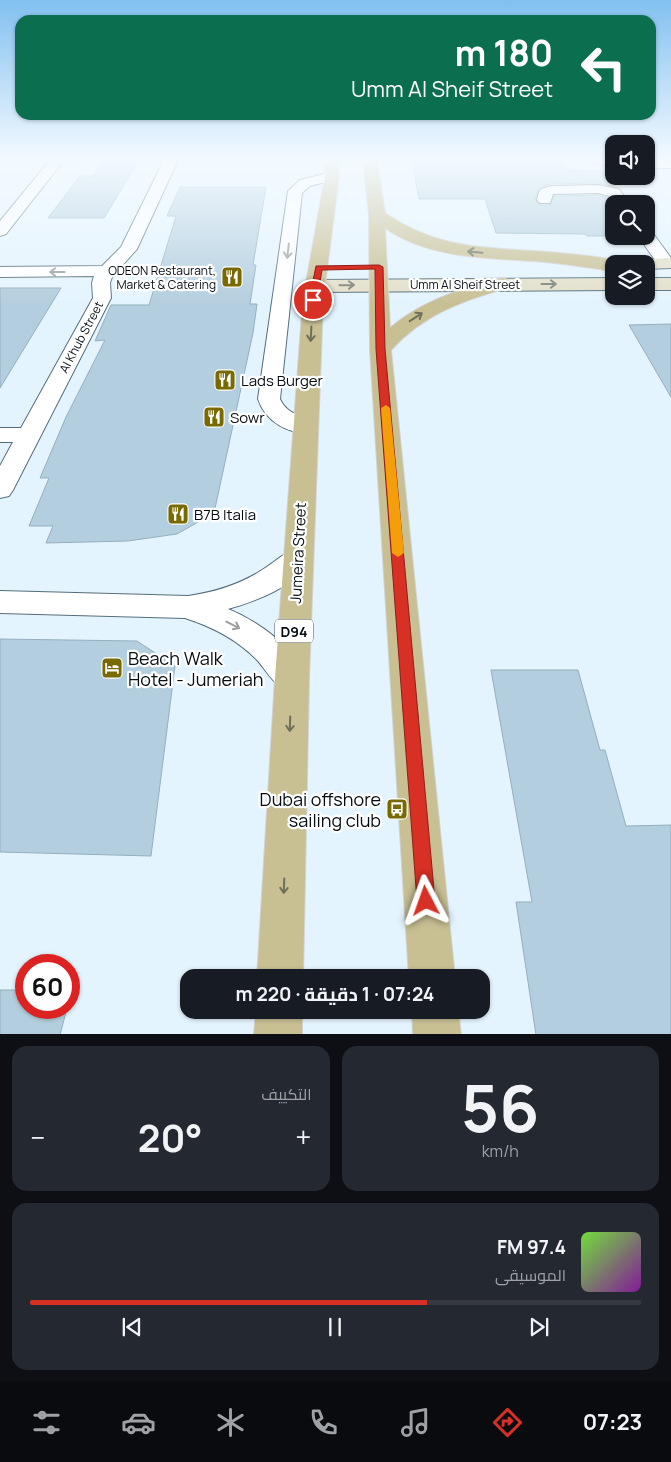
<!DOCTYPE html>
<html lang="ar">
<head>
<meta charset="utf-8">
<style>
	:root { --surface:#171b24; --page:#242831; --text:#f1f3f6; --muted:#9ea1a6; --line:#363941; --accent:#d93025 }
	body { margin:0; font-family:Manrope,Cairo,sans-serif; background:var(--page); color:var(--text); direction:rtl; height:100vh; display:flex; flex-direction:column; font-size:19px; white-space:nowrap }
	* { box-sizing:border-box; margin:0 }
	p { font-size:16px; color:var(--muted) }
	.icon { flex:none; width:28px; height:28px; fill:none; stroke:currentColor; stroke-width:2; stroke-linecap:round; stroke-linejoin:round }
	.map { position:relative; height:1034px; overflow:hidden; direction:ltr }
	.drawer { display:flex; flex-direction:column; gap:12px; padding:12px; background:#0d0f14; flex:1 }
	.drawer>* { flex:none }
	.hud { position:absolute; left:15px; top:15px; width:641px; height:105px; border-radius:15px; box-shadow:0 1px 4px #0004; direction:rtl; background:#0b6e4f; color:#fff; overflow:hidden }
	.fabs { position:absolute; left:605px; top:135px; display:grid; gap:10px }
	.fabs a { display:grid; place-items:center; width:50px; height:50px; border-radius:10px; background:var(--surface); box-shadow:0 1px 4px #0004; font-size:25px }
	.speed { position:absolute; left:15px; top:954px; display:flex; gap:10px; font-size:25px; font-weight:700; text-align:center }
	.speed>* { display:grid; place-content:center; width:65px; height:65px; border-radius:50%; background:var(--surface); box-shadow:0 1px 4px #0004; line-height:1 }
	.speed .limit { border:8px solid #d22; background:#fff; color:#111 }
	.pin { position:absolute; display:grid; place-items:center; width:42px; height:42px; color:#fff; margin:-21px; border:2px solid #fff; border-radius:50%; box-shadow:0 1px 5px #0007 }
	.me { position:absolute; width:55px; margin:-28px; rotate:356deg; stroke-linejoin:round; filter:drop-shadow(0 0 4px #0008) }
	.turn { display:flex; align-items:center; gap:18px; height:105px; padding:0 20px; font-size:22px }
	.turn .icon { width:65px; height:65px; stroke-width:2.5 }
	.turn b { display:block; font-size:35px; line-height:42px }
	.big { font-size:38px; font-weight:700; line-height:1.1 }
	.drawer .widget { flex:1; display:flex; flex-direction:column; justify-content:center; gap:8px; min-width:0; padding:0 18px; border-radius:15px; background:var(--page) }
	.drawer .dial { align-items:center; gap:0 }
	.dial b { font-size:65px; line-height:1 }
	.song { display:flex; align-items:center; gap:15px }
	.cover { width:60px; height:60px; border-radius:8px; background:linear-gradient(135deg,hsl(100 70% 55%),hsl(290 70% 35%)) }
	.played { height:5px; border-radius:2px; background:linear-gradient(90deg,var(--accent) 65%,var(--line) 65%) }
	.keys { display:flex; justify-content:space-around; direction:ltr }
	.heat { display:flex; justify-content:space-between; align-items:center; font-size:28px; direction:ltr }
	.drawer .tiles { flex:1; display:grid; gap:12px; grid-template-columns:1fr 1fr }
	.widget:last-child { grid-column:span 2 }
	.trip { position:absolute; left:180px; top:969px; width:310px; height:50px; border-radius:15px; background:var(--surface); box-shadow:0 1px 4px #0004; font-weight:700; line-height:50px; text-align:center; direction:rtl }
	.menu { display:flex; height:80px; justify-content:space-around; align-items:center; background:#090b0e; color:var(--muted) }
	.menu .icon { width:35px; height:35px }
	.menu .active { color:var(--accent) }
	.menu b { font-size:22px; color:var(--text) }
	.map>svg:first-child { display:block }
	.building { fill:#b3cede; stroke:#94afbe }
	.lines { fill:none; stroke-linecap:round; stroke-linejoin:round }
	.street-casing { stroke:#546d7b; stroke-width:2 }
	.secondary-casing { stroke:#546d7b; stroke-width:2 }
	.primary-casing { stroke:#d2d3d4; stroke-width:2 }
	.street { fill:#fff; fill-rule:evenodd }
	.secondary { fill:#e3dfc9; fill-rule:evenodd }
	.primary { fill:#c8bf93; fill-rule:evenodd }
	.oneway { stroke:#9b9ea0 }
	.oneway2 { stroke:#706f59 }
	.oneway3 { stroke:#7f8077 }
	.route { fill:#d93025; stroke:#8d1f18 }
	.slow { fill:#f59e0b }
	.labels { text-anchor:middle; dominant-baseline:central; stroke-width:4.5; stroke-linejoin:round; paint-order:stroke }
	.far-poi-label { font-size:12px; fill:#050d12; stroke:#fff; text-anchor:end }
	.far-street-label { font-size:12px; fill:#050d12; stroke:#fff }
	.shield { fill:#fff; stroke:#505659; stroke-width:1 }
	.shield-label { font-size:14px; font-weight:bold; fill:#050d12 }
	.poi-label { font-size:15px; fill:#050d12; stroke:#fff; text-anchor:start }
	.street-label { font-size:15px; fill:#050d12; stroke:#fff }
	.near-poi-label { font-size:18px; fill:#050d12; stroke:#fff; text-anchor:start }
</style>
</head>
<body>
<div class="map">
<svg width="671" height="1035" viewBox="0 0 671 1035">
	<rect width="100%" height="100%" fill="#e4f4fe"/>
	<!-- building -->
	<path class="building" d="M103,160H139L104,218H48L80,176H94Z
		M412,160H561L566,170L614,171V186L598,183L550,184L539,188L535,200L540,205H550L554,196L598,195L608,198L614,205V236H587L585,234L496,233L485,199H419Z
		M180,187H266L253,265H256L250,304H257L253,333L214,513L177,534L128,541L46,543L53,526H29L49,478H40L66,417L105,340L95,341L111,305H149L176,216H167Z
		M0,288H61L0,388Z
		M671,324V397L629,325Z
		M0,639L137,641L175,666L151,856L0,852Z
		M491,670H578L600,750H605L626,826L671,825V1035H536L516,902H532Z
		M0,990H26V1008H67L60,1035H0Z"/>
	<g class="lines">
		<!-- street casing -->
		<g class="street-casing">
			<path id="street" d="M50,160H64L6,234L0,236V221Z
				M164,160H178L137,249L112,277L110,283L111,298L13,490L9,496L0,498V466L13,442H0V428H21L93,298L92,283L94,276L0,277V267L102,266L121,247Z
				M593,160H614V167L595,163Z
				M646,160H671V168H646Z
				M332,172L337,173L339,176L337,179L310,186L302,193L280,399C289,419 308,413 317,426L313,431C290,437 265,421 258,399L288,191L300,180Z
				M598,185L619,189L630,204H615L609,196L598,193L553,194L550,203H540L537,200L539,192L541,189L551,186Z
				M646,231L652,232L671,258V267H660L638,236H646Z
				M298,548L308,551L313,558C296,586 257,601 228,609C260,622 293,647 309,678L304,687C296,690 290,692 282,688C273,683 265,669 258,661C238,640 213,627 185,618L0,613V591L188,596C215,592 239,585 262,570C274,563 284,552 298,548Z"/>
		</g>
		<!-- secondary casing -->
		<g class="secondary-casing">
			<path id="secondary" d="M671,258V268L646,269V264H637L640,260Z
				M614,278V290L315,292L308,290L306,286L308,282L315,280Z
				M646,278H671V290H646Z"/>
		</g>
		<!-- primary casing -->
		<g class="primary-casing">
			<path id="primary" d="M324,160H338L339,176L323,300L309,678L303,978H257L275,678L303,300L325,176Z
				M363,160H377L385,213C446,255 500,246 570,254C584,256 607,256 618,264H614V271H611C586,267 560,263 534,261C485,258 428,258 385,228L390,328C422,301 460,289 501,278L508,280L510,284L508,288C462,300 423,315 391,350L455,978H409L370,349L369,215Z
				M256,1010H302V1035H254Z
				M412,1010H458L461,1035H413Z"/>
		</g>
		<!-- street -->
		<use href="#street" class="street"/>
		<!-- secondary -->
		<use href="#secondary" class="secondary"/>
		<!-- primary -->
		<use href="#primary" class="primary"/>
	</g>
	<!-- one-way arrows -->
	<defs><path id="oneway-shaft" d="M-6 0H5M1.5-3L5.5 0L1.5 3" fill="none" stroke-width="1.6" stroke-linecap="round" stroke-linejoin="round" transform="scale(1.25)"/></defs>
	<g class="oneway">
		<use href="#oneway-shaft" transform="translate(288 251) rotate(97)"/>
		<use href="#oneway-shaft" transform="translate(57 272) rotate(180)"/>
		<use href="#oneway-shaft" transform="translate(233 625) rotate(27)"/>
	</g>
	<g class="oneway2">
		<use href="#oneway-shaft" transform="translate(475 252) rotate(-175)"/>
		<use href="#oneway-shaft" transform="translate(416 317) rotate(-33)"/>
		<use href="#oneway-shaft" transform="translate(311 334) rotate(93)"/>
		<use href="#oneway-shaft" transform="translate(290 724) rotate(92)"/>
		<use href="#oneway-shaft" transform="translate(284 886) rotate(92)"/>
	</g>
	<g class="oneway3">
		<use href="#oneway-shaft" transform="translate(549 284)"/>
		<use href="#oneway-shaft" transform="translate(347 285) rotate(-1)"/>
	</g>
	<!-- sky -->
	<linearGradient id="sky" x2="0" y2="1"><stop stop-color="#82c0f0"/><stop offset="0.52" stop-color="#f3faff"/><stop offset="1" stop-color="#f3faff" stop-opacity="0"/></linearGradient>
	<rect width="671" height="305" fill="url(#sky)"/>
	<!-- route -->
	<path class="route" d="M379,265L383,267L385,349L435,901L432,907L426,910L420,907L417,901L376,349L375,269L322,270L317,300L313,303L309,300L316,266Z"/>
	<!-- slow -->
	<path class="slow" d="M386,405L390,408L404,553L398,557L392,553L381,408Z"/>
	<!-- icons -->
	<defs>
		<g id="restaurant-square" transform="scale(1.125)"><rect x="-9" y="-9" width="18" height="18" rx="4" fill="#786900" stroke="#fff"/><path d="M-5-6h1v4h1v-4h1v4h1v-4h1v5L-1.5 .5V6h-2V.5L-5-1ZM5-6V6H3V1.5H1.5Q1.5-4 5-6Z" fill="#fff"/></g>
		<g id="hotel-square" transform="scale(1.125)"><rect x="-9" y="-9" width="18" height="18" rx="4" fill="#786900" stroke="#fff"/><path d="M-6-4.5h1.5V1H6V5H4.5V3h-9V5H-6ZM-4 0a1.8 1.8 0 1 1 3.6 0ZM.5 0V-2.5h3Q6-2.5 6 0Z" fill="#fff"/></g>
		<g id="bus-square" transform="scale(1.125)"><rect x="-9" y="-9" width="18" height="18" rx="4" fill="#786900" stroke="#fff"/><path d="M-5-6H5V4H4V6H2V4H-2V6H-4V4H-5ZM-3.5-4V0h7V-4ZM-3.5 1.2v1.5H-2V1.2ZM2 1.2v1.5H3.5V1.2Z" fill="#fff"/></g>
	</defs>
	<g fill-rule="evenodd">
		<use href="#restaurant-square" x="232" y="277"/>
		<use href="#restaurant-square" x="225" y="380"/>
		<use href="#restaurant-square" x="214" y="417"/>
		<use href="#restaurant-square" x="178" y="514"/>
		<use href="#hotel-square" x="112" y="668"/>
		<use href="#bus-square" x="397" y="809"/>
	</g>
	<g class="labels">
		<!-- far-poi labels -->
		<g class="far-poi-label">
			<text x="216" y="270">ODEON Restaurant,<tspan x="216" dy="14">Market &amp; Catering</tspan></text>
		</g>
		<!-- far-street labels -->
		<g class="far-street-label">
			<text x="465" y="284">Umm Al Sheif Street</text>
			<text transform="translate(81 337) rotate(-62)">Al Khub Street</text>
		</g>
		<!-- shield labels -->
		<rect class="shield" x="275" y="619.5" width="38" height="23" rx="4"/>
		<g class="shield-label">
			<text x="294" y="631">D94</text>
		</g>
		<!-- poi labels -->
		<g class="poi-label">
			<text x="241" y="380">Lads Burger</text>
			<text x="230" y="417">Sowr</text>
			<text x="194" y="514">B7B Italia</text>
		</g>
		<!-- street labels -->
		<g class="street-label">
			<text transform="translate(298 553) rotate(-87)">Jumeira Street</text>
		</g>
		<!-- near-poi labels -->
		<g class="near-poi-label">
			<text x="128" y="658">Beach Walk<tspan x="128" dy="21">Hotel - Jumeriah</tspan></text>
			<text x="381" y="799" text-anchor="end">Dubai offshore<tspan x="381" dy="21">sailing club</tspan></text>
		</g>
	</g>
</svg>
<div class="fabs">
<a><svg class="icon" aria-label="sound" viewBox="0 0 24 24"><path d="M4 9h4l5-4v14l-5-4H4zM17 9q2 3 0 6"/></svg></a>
<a><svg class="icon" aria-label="search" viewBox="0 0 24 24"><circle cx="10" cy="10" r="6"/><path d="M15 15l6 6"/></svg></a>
<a><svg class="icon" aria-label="layers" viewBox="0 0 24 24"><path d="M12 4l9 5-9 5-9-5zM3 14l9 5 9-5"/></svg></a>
</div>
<div class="speed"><div class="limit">60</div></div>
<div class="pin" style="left:313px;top:300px;background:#d93025"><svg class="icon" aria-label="arrive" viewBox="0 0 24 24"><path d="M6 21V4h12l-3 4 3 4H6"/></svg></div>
<svg class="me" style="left:426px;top:901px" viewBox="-20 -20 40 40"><path d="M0-17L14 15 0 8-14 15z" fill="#d93025" stroke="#fff" stroke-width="4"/></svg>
<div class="trip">07:24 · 1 دقيقة · 220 m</div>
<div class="hud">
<div class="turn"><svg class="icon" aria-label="left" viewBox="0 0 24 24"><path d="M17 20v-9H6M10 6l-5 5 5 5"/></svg><div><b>180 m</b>Umm Al Sheif Street</div></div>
</div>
</div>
<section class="drawer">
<div class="tiles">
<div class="widget dial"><b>56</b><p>km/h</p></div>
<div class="widget"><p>التكييف</p>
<div class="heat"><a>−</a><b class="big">20°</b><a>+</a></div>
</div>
<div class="widget">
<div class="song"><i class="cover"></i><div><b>97.4 FM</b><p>الموسيقى</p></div></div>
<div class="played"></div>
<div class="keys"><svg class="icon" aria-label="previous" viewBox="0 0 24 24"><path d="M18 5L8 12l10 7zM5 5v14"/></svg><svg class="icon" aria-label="pause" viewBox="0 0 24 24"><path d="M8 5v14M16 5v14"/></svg><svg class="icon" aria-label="next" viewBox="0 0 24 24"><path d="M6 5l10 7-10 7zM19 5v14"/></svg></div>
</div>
</div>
</section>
<nav class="menu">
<b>07:23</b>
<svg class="icon active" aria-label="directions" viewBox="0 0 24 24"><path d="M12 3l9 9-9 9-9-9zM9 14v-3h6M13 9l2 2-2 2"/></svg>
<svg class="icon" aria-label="music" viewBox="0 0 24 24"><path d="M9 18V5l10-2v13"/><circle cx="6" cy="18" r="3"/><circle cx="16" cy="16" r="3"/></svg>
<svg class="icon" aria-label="phone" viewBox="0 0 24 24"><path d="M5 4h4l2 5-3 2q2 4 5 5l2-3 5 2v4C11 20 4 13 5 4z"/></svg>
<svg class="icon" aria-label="climate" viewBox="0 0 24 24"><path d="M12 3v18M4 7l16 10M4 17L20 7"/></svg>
<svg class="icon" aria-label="car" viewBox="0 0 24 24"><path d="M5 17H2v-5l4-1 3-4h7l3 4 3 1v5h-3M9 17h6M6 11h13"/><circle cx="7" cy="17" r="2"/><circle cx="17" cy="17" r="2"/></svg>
<svg class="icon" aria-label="filters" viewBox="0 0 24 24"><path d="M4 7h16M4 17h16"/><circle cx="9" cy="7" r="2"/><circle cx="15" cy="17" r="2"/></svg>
</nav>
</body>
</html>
